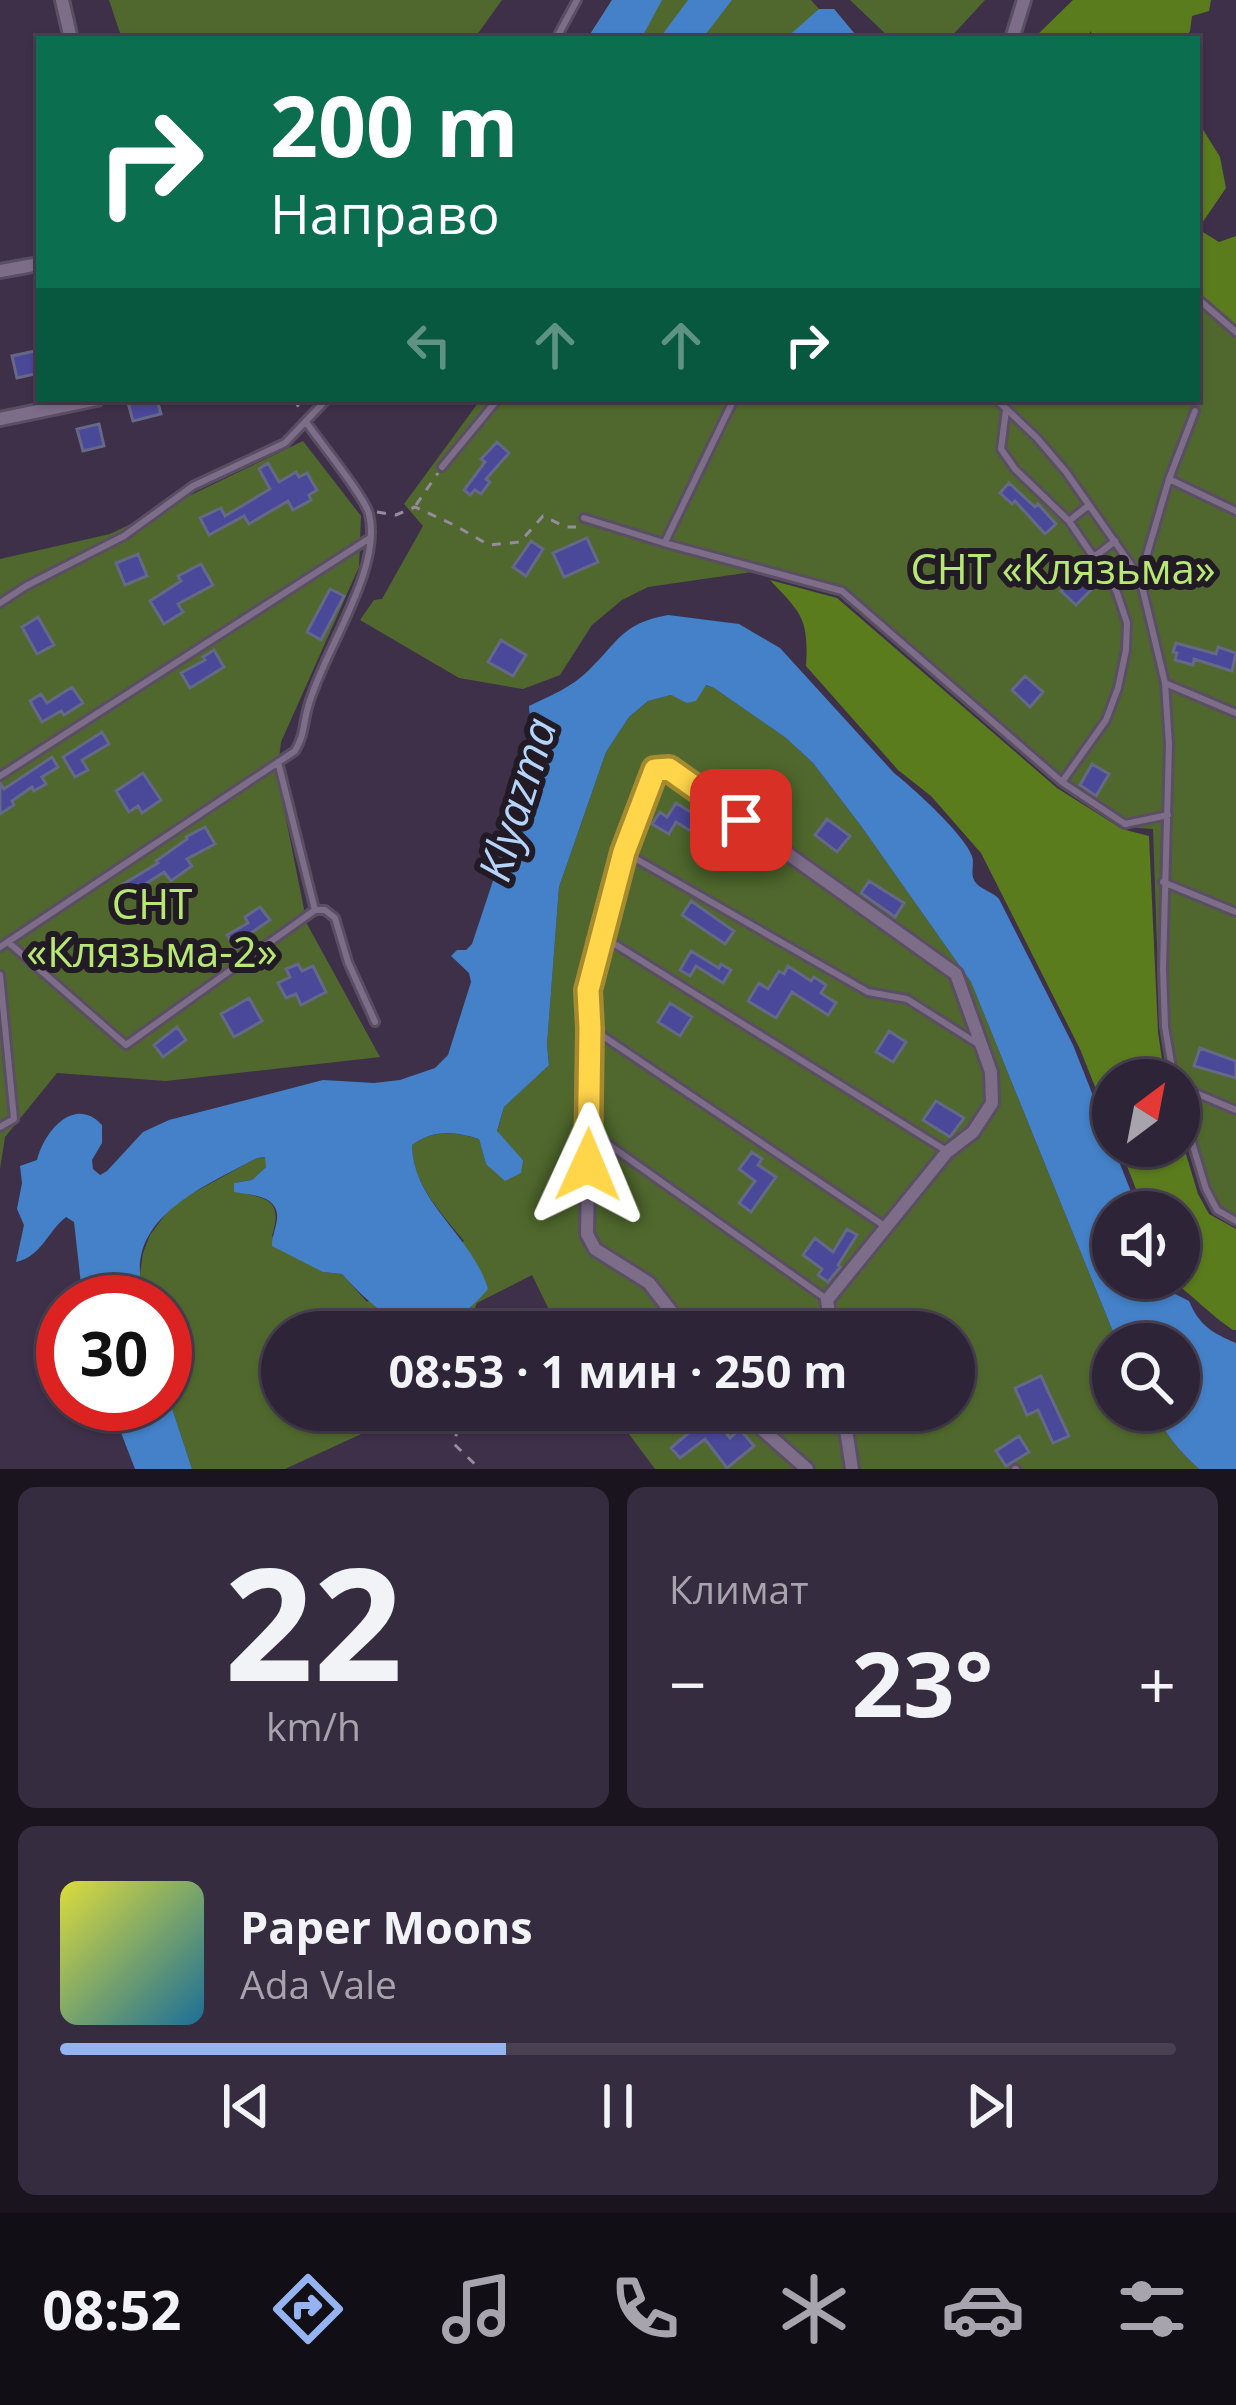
<!DOCTYPE html>
<html lang="ru">
<head>
<meta charset="utf-8">
<style>
	:root { --surface:#2e2437; --page:#362c3f; --text:#f1f3f6; --muted:#a7a4ad; --line:#494152; --accent:#95b2f1 }
	body { margin:0; font-family:"Open Sans",sans-serif; background:var(--page); color:var(--text); height:100vh; display:flex; flex-direction:column; font-size:45px; white-space:nowrap }
	* { box-sizing:border-box; margin:0 }
	p { font-size:39px; color:var(--muted) }
	.icon { flex:none; width:66px; height:66px; fill:none; stroke:currentColor; stroke-width:2; stroke-linecap:round; stroke-linejoin:round }
	.map { position:relative; height:1469px; overflow:hidden }
	.panel { display:flex; flex-direction:column; gap:18px; padding:18px; background:#19141e; flex:1 }
	.panel>* { flex:none }
	.hud { position:absolute; left:36px; top:36px; width:1164px; height:366px; border-radius:0px; box-shadow:0 3px 9px #0004,0 0 0 3px var(--line); background:#0b6e4f; color:#fff; overflow:hidden }
	.needle { width:78px; rotate:32deg }
	.tools { position:absolute; left:1092px; top:1059px; display:grid; gap:24px }
	.tools a { display:grid; place-items:center; width:108px; height:108px; border-radius:50%; background:var(--surface); box-shadow:0 3px 9px #0004,0 0 0 3px var(--line); font-size:60px }
	.speed { position:absolute; left:36px; top:1275px; display:flex; gap:24px; font-size:60px; font-weight:700; text-align:center }
	.speed>* { display:grid; place-content:center; width:156px; height:156px; border-radius:50%; background:var(--surface); box-shadow:0 3px 9px #0004,0 0 0 3px var(--line); line-height:1 }
	.speed .limit { border:18px solid #d22; background:#fff; color:#111 }
	.pin { position:absolute; display:grid; place-items:center; width:102px; height:102px; color:#fff; margin:-51px; border-radius:24px; box-shadow:0 6px 18px #0006 }
	.me { position:absolute; width:132px; margin:-66px; rotate:1deg; stroke-linejoin:round; filter:drop-shadow(0 0 9px #0008) }
	.turn { display:flex; align-items:center; gap:42px; height:252px; padding:0 36px; font-size:54px }
	.turn .icon { width:156px; height:156px; stroke-width:2.5 }
	.turn b { display:block; font-size:84px; line-height:102px }
	.lanes { display:flex; align-items:center; height:114px; padding:0 36px; background:#0003; justify-content:center; gap:60px; direction:ltr }
	.lanes .off { opacity:.35 }
	.big { font-size:90px; font-weight:700; line-height:1.1 }
	.panel .tile { flex:1; display:flex; flex-direction:column; justify-content:center; gap:18px; min-width:0; padding:0 42px; border-radius:18px; background:var(--page) }
	.panel .dial { align-items:center; gap:0 }
	.dial b { font-size:156px; line-height:1 }
	.song { display:flex; align-items:center; gap:36px }
	.cover { width:144px; height:144px; border-radius:18px; background:linear-gradient(135deg,hsl(60 70% 55%),hsl(200 70% 35%)) }
	.played { height:12px; border-radius:6px; background:linear-gradient(90deg,var(--accent) 40%,var(--line) 40%) }
	.keys { display:flex; justify-content:space-around; direction:ltr }
	.heat { display:flex; justify-content:space-between; align-items:center; font-size:66px; direction:ltr }
	.panel .tiles { flex:1; display:grid; gap:18px; grid-template-columns:1fr 1fr }
	.tile:last-child { grid-column:span 2 }
	.trip { position:absolute; left:261px; top:1311px; width:714px; height:120px; border-radius:60px; background:var(--surface); box-shadow:0 3px 9px #0004,0 0 0 3px var(--line); font-weight:700; line-height:120px; text-align:center }
	.menu { display:flex; height:192px; justify-content:space-around; align-items:center; background:#120e16; color:var(--muted) }
	.menu .icon { width:84px; height:84px }
	.menu .current { color:var(--accent) }
	.menu b { font-size:54px; color:var(--text) }
	.map>svg:first-child { display:block }
	.green { fill:#50682d }
	.forest { fill:#5a7c1d }
	.water { fill:#4481c8 }
	.building { fill:#4a4898; stroke:#666887; stroke-width:3 }
	.lines { fill:none; stroke-linecap:round; stroke-linejoin:round }
	.lane-casing { stroke:#5a4e63; stroke-width:12 }
	.street-casing { stroke:#5a4e63; stroke-width:18 }
	.path { stroke:#968b9f; stroke-width:3; stroke-dasharray:9 9; stroke-linecap:butt }
	.lane { stroke:#7d6d89; stroke-width:6 }
	.street { stroke:#7d6d89; stroke-width:12 }
	.route-casing { stroke:#a68a30; stroke-width:30 }
	.route { stroke:#ffd54a; stroke-width:21 }
	.labels { text-anchor:middle; dominant-baseline:central; stroke-width:12; stroke-linejoin:round; paint-order:stroke }
	.park-label { font-size:42px; fill:#b7e871; stroke:#221b26 }
	.water-label { font-size:45px; font-style:italic; fill:#b5d4fa; stroke:#221b26 }
</style>
</head>
<body>
<div class="map">
<svg width="1236" height="1469" viewBox="0 0 1236 1469">
	<rect width="100%" height="100%" fill="#3e3049"/>
	<!-- green -->
	<path class="green" d="M109,0H502L474,39H122Z
		M612,0H811L819,9H834L859,39H587Z
		M850,0H985L949,39H891Z
		M1197,294L1236,328V1225L1217,1214L1204,1188L1179,1112V1080H1170L1160,1032L1153,829L1125,827L1061,786L840,596L752,572L648,587L622,600L592,625L560,675L523,689L459,678L360,620L374,600L382,599L423,526L404,504L481,399H1197Z
		M303,441L361,516L359,567L281,742L277,774L307,924L380,1057L166,1081L57,1073L5,1137L0,1169V559L110,534Z
		M705,685L714,688L786,738L813,763L861,826L971,982L1118,1344H1113V1410H1154C1165,1434 1179,1451 1199,1469H655L611,1410H954V1332H560L532,1275L477,1303L465,1332H282V1410H400L370,1430L285,1469H192L165,1387V1302H147L140,1274L143,1253L150,1235L173,1204L257,1158L266,1157V1167L252,1180L234,1183V1191C265,1199 284,1197 272,1236L323,1272L342,1274L367,1302L464,1241C440,1211 413,1185 412,1145C434,1129 454,1132 479,1139L486,1164L523,1160L497,1132L504,1107L549,1064L547,1045L559,887L606,752L629,717L648,701L671,695L687,702Z"/>
	<!-- forest -->
	<path class="forest" d="M1073,0H1211L1209,11L1192,16L1190,31L1185,39H1096L1090,31V39H1033Z
		M1197,120L1220,157L1226,188L1198,229L1219,242L1236,236V327L1197,297Z
		M770,580L837,598L1057,788L1122,829L1149,836L1158,1032L1165,1080H1113V1132L1080,1049L981,853L931,796L898,770L806,666C809,618 801,613 770,580Z
		M1179,1131L1198,1194L1209,1214L1236,1229V1330H1233C1210,1315 1195,1297 1172,1281L1171,1278H1179V1212H1145L1119,1146H1179Z"/>
	<!-- water -->
	<path class="water" d="M612,0H662L641,39H587Z
		M688,0H732L702,39H659Z
		M819,9H834L859,39H785Z
		M668,615L739,624L780,648L894,773C912,787 965,835 972,856C975,865 969,875 976,883C982,890 993,892 999,899L1073,1045L1139,1212H1113V1278H1162L1165,1289L1189,1301C1199,1325 1212,1333 1236,1343V1469H1199C1179,1451 1165,1434 1154,1410H1179V1344H1118L971,982L861,826L813,763L786,738L714,688L706,685L696,701L687,703L671,695L648,701L629,717L606,752L559,887L547,1045L549,1065L504,1107L497,1131L523,1160L521,1173L505,1181L486,1164L479,1139C454,1131 434,1129 412,1145C413,1203 472,1235 488,1289C433,1354 390,1327 342,1274L323,1272L272,1246C272,1235 278,1224 277,1214C275,1195 249,1195 234,1192V1183L252,1180L266,1167L265,1157L257,1158C212,1183 136,1212 140,1274C140,1283 145,1293 147,1302H83L74,1222L66,1217C47,1232 42,1256 16,1262L24,1225L17,1209L22,1183L20,1166L37,1160C44,1132 74,1095 102,1125V1143L92,1160L93,1169L100,1175L107,1171L143,1132L169,1120L323,1080L374,1083L400,1080L435,1068L448,1055L471,982L469,973L451,956L457,950H466L472,944L537,748C536,733 529,720 529,706C550,696 572,687 589,670C618,642 622,623 668,615Z
		M165,1387L192,1469H135L110,1404H165Z"/>
	<!-- building -->
	<path class="building" d="M39,350V373L17,378L12,356Z
		M127,399H157L161,414L133,421Z
		M99,424L104,446L83,451L77,429Z
		M497,442L509,453L486,479L490,482L481,494L475,490L470,495L464,490L485,462L481,459Z
		M268,463L279,482L296,472L299,477L307,473L317,490L309,495L311,500L293,510L288,501L249,524L244,516L209,535L200,518L221,508L225,516L270,489L259,469Z
		M1009,483L1035,507L1038,504L1056,524L1045,534L1015,501L1012,504L1000,493Z
		M587,538L598,562L564,577L553,553Z
		M531,541L543,549L526,576L513,567Z
		M138,554L147,576L125,585L116,563Z
		M1069,557L1076,564L1072,568L1093,588L1076,605L1061,591L1064,588L1051,574Z
		M201,564L213,585L178,604L183,612L164,624L150,601L181,581L178,576Z
		M330,589L344,596L321,640L307,632Z
		M38,617L54,645L37,654L22,627Z
		M501,640L526,655L513,676L488,662Z
		M1176,643L1216,654L1218,647L1236,653L1232,671L1194,659L1193,665L1175,660L1177,653L1173,652Z
		M214,650L224,667L190,688L181,673L205,660L203,657Z
		M1025,676L1043,692L1030,707L1012,690Z
		M72,687L83,703L64,715L61,711L42,722L30,701L41,694L47,703Z
		M102,732L109,744L82,760L88,770L75,777L63,757Z
		M52,757L58,767L42,777L46,784L34,791L32,787L12,801L14,805L0,814V783L4,789Z
		M1092,764L1109,774L1096,796L1080,785Z
		M143,773L161,800L142,813L138,806L129,812L116,791Z
		M676,803L705,821L697,835L676,822L669,834L652,824L660,812L667,817Z
		M827,819L850,836L837,852L815,835Z
		M205,827L215,844L187,859L192,866L171,881L164,872L127,896L120,886L158,863L156,861L187,839L186,837Z
		M869,881L904,903L895,917L861,893Z
		M691,901L734,931L725,944L682,915Z
		M260,907L270,920L245,937L249,942L236,949L227,935L248,923L245,917Z
		M691,951L719,968L721,964L731,970L723,983L696,966L690,976L680,970Z
		M298,964L302,971L313,966L326,992L301,1005L296,994L286,998L278,983L290,977L286,969Z
		M788,966L811,981L814,977L826,985L821,993L836,1003L828,1015L792,992L776,1018L748,1001L759,983L768,989L779,971L784,974Z
		M249,998L262,1021L234,1037L221,1014Z
		M670,1003L692,1017L680,1036L658,1022Z
		M177,1027L186,1040L163,1057L154,1045Z
		M889,1031L906,1042L893,1062L876,1052Z
		M1200,1048L1236,1061V1078L1194,1066Z
		M936,1101L964,1118L950,1137L923,1120Z
		M752,1152L762,1159L758,1165L776,1177L751,1212L739,1203L755,1181L739,1169Z
		M847,1229L857,1235L838,1265L840,1267L828,1282L818,1275L822,1269L803,1255L815,1238L833,1252Z
		M1041,1376L1069,1436L1053,1443L1038,1410L1027,1415L1015,1388Z
		M709,1411L730,1438L740,1429L754,1446L727,1468L705,1439L680,1458L671,1448L692,1430L689,1426Z
		M1019,1436L1029,1452L1006,1466L996,1451Z"/>
	<g class="lines">
		<!-- lane casing -->
		<g class="lane-casing">
			<path id="lane" d="M556,39L577,0
				M1197,298L1236,332
				M996,399L1037,438L1066,472L1140,578L1165,683L1169,745L1163,969L1165,1027L1174,1080
				M1006,410L1001,449L1015,469L1069,521L1116,590L1127,623L1126,650L1118,688L1106,720L1062,782
				M442,467L498,399
				M1169,479L1236,511
				M584,518L664,543L842,591L1062,782L1125,824L1168,815
				M1069,521L1089,505
				M665,542L734,399
				M1094,557L1115,541
				M1140,578L1169,479L1195,411
				M0,603L26,586L124,536L193,486L285,443L327,399
				M1165,683L1236,713
				M278,762L315,910
				M0,776L370,538
				M624,852L868,992L907,999L978,1044
				M1163,882L1236,912
				M315,910H325L335,918L348,962L375,1022
				M605,938L945,1150
				M8,942L126,1045L315,910
				M0,947L295,751C305,734 303,724 308,707C322,653 383,570 369,514C365,497 319,441 306,422
				M0,975L14,1119L0,1127
				M594,1030L886,1227
				M1179,1086L1236,1110
				M1179,1099L1206,1189L1217,1210L1236,1221
				M591,1132L825,1298
				M1015,1469H1016"/>
		</g>
		<!-- street casing -->
		<g class="street-casing">
			<path id="street" d="M62,0L71,39
				M1012,39L1024,0
				M0,271L39,264
				M0,419L97,399
				M687,1332L649,1283L595,1249L587,1234L591,1028L588,990L624,852L655,769H669L956,974L991,1072L992,1103L973,1132L947,1152L827,1300L832,1332
				M748,1410L763,1430L807,1469
				M843,1410L852,1469"/>
		</g>
		<!-- path -->
		<path class="path" d="M294,399L302,413
			M416,505L438,473
			M377,512L396,515L415,507L454,525L489,545L520,542L543,516L566,527H576
			M462,1410L454,1444L480,1469"/>
		<!-- lane -->
		<use href="#lane" class="lane"/>
		<!-- street -->
		<use href="#street" class="street"/>
	</g>
	<g class="lines">
		<!-- route casing -->
		<g class="route-casing">
			<path id="route" d="M588,1165L590,1028L588,990L624,852L655,770L669,769L741,820"/>
		</g>
		<!-- route -->
		<use href="#route" class="route"/>
	</g>
	<g class="labels">
		<!-- park labels -->
		<g class="park-label">
			<text x="1063" y="567">СНТ «Клязьма»</text>
			<text x="152" y="902">СНТ<tspan x="152" dy="48">«Клязьма-2»</tspan></text>
		</g>
		<!-- water labels -->
		<g class="water-label">
			<text transform="translate(516 799) rotate(-73)">Klyazma</text>
		</g>
	</g>
</svg>
<div class="tools">
<a><svg class="needle" viewBox="-14 -14 28 28"><path d="M0-13l5 13h-10z" fill="#e53935"/><path d="M0 13l5-13h-10z" fill="#a7a4ad"/></svg></a>
<a><svg class="icon" aria-label="sound" viewBox="0 0 24 24"><path d="M4 9h4l5-4v14l-5-4H4zM17 9q2 3 0 6"/></svg></a>
<a><svg class="icon" aria-label="search" viewBox="0 0 24 24"><circle cx="10" cy="10" r="6"/><path d="M15 15l6 6"/></svg></a>
</div>
<div class="speed"><div class="limit">30</div></div>
<div class="pin" style="left:741px;top:820px;background:#d93025"><svg class="icon" aria-label="arrive" viewBox="0 0 24 24"><path d="M6 21V4h12l-3 4 3 4H6"/></svg></div>
<svg class="me" style="left:588px;top:1165px" viewBox="-20 -20 40 40"><path d="M0-17L14 15 0 8-14 15z" fill="#ffd54a" stroke="#fff" stroke-width="4"/></svg>
<div class="trip">08:53 · 1 мин · 250 m</div>
<div class="hud">
<div class="turn"><svg class="icon" aria-label="right" viewBox="0 0 24 24"><path d="M7 20v-9h11M14 6l5 5-5 5"/></svg><div><b>200 m</b>Направо</div></div>
<div class="lanes"><svg class="icon off" aria-label="left" viewBox="0 0 24 24"><path d="M17 20v-9H6M10 6l-5 5 5 5"/></svg><svg class="icon off" aria-label="ahead" viewBox="0 0 24 24"><path d="M12 20V5M6 11l6-6 6 6"/></svg><svg class="icon off" aria-label="ahead" viewBox="0 0 24 24"><path d="M12 20V5M6 11l6-6 6 6"/></svg><svg class="icon" aria-label="right" viewBox="0 0 24 24"><path d="M7 20v-9h11M14 6l5 5-5 5"/></svg></div>
</div>
</div>
<section class="panel">
<div class="tiles">
<div class="tile dial"><b>22</b><p>km/h</p></div>
<div class="tile"><p>Климат</p>
<div class="heat"><a>−</a><b class="big">23°</b><a>+</a></div>
</div>
<div class="tile">
<div class="song"><i class="cover"></i><div><b>Paper Moons</b><p>Ada Vale</p></div></div>
<div class="played"></div>
<div class="keys"><svg class="icon" aria-label="previous" viewBox="0 0 24 24"><path d="M18 5L8 12l10 7zM5 5v14"/></svg><svg class="icon" aria-label="pause" viewBox="0 0 24 24"><path d="M8 5v14M16 5v14"/></svg><svg class="icon" aria-label="next" viewBox="0 0 24 24"><path d="M6 5l10 7-10 7zM19 5v14"/></svg></div>
</div>
</div>
</section>
<nav class="menu">
<b>08:52</b>
<svg class="icon current" aria-label="directions" viewBox="0 0 24 24"><path d="M12 3l9 9-9 9-9-9zM9 14v-3h6M13 9l2 2-2 2"/></svg>
<svg class="icon" aria-label="music" viewBox="0 0 24 24"><path d="M9 18V5l10-2v13"/><circle cx="6" cy="18" r="3"/><circle cx="16" cy="16" r="3"/></svg>
<svg class="icon" aria-label="phone" viewBox="0 0 24 24"><path d="M5 4h4l2 5-3 2q2 4 5 5l2-3 5 2v4C11 20 4 13 5 4z"/></svg>
<svg class="icon" aria-label="climate" viewBox="0 0 24 24"><path d="M12 3v18M4 7l16 10M4 17L20 7"/></svg>
<svg class="icon" aria-label="car" viewBox="0 0 24 24"><path d="M5 17H2v-5l4-1 3-4h7l3 4 3 1v5h-3M9 17h6M6 11h13"/><circle cx="7" cy="17" r="2"/><circle cx="17" cy="17" r="2"/></svg>
<svg class="icon" aria-label="filters" viewBox="0 0 24 24"><path d="M4 7h16M4 17h16"/><circle cx="9" cy="7" r="2"/><circle cx="15" cy="17" r="2"/></svg>
</nav>
</body>
</html>
